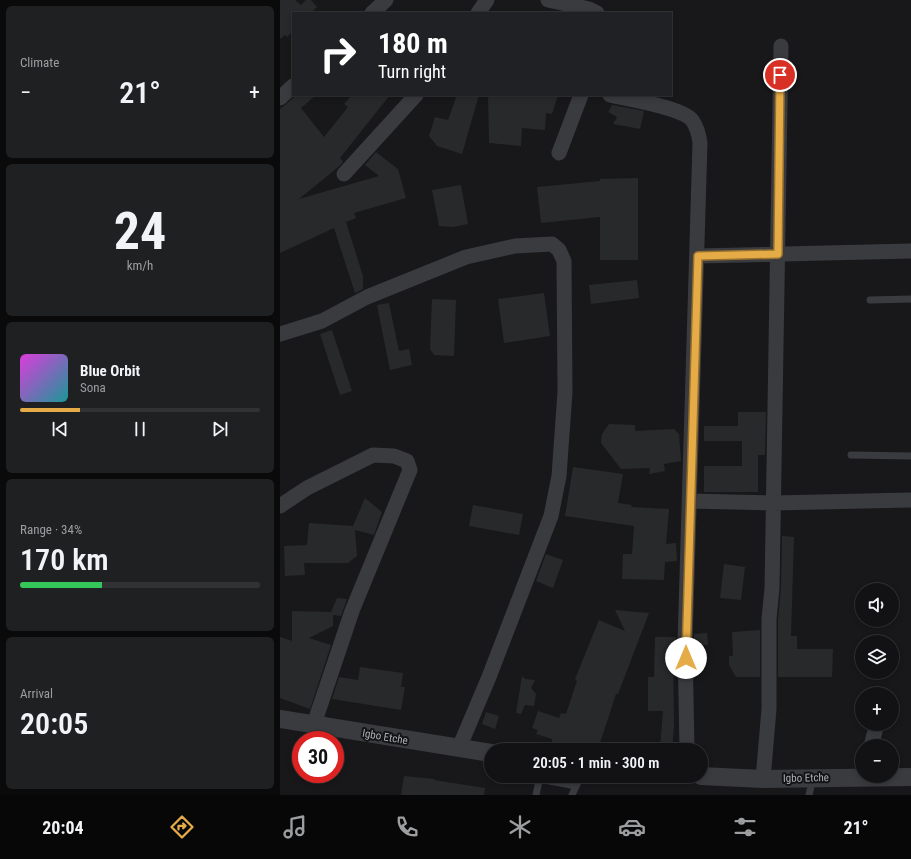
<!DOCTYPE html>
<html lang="en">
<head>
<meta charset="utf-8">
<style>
	:root { --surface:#121214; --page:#1f2022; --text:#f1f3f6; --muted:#9c9ea0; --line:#313234; --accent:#e5ab46 }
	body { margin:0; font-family:"Roboto Condensed",sans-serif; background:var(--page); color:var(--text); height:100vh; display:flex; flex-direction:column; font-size:15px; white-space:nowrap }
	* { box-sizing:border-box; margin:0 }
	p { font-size:13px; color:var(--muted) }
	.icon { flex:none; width:22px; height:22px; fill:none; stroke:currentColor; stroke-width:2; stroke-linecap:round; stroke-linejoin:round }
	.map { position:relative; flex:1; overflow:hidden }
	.sheet { display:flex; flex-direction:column; gap:6px; padding:6px; background:#0a0a0b; width:280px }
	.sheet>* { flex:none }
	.top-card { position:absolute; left:12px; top:12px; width:380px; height:84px; border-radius:0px; box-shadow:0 2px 6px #0003,0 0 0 1px var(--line); background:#202124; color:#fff; overflow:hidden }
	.fabs { position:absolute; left:575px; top:583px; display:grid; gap:8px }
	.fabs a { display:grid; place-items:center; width:44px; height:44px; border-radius:50%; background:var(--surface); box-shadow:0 2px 6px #0003,0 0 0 1px var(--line); font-size:20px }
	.speed { position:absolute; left:12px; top:731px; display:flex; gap:8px; font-size:20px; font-weight:700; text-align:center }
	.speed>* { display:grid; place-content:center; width:52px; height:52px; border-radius:50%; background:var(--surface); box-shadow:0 2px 6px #0003,0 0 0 1px var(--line); line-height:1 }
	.speed .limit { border:6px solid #d22; background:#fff; color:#111 }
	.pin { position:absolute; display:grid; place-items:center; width:34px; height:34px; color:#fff; margin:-17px; border:2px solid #fff; border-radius:50%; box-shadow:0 1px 4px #0007 }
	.me { position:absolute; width:44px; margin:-22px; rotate:0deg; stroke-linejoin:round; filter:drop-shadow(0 0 3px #0008) }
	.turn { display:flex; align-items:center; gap:14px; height:84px; padding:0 20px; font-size:18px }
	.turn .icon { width:52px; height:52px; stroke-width:2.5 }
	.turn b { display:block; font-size:28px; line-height:34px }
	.big { font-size:30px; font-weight:600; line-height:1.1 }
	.sheet .tile { flex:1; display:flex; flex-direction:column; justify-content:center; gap:6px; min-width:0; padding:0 14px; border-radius:6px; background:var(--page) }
	.sheet .dial { align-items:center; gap:0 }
	.dial b { font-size:52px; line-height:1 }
	.song { display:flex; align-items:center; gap:12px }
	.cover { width:48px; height:48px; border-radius:6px; background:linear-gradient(135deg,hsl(300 70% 55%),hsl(180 70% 35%)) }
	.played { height:4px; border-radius:2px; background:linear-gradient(90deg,var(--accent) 25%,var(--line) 25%) }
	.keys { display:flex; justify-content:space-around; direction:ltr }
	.heat { display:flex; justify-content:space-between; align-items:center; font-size:22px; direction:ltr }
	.charge { height:6px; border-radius:3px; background:linear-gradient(90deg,#34c759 34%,var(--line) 0) }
	.trip { position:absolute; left:204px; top:743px; width:224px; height:40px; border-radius:20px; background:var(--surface); box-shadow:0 2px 6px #0003,0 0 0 1px var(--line); font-weight:600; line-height:40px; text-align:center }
	.tab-bar { display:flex; height:64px; justify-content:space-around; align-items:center; background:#070708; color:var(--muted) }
	.tab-bar .icon { width:28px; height:28px }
	.tab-bar .selected { color:var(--accent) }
	.tab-bar b { font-size:18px; color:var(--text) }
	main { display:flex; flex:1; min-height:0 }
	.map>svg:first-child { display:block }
	.building { fill:#28292b }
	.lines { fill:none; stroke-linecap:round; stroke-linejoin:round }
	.service { stroke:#3a3b3f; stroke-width:7 }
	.minor { stroke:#3a3b3f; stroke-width:15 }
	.tertiary { stroke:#3a3b3f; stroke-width:18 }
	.route-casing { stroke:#956f2e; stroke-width:10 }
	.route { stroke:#e5ab46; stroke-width:7 }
	.labels { text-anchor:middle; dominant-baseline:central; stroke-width:4; stroke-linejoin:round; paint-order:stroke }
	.street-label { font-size:11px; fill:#acb0b9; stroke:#131315 }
</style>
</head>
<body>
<main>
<section class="sheet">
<div class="tile"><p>Climate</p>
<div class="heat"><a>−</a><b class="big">21°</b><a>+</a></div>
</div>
<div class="tile dial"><b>24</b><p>km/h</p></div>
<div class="tile">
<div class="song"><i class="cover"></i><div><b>Blue Orbit</b><p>Sona</p></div></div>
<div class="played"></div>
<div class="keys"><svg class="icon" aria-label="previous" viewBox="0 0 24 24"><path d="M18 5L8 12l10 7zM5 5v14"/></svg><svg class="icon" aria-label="pause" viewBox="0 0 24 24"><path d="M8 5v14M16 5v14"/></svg><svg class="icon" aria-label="next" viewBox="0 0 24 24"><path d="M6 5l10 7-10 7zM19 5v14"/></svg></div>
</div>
<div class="tile"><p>Range · 34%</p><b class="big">170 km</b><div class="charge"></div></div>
<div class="tile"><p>Arrival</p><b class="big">20:05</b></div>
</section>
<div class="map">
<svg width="631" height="795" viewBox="0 0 631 795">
	<rect width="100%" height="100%" fill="#18181a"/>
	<!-- building -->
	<path class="building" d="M0,0H15L21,5L26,0H31L37,7L31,13H13V31L7,37L5,35L0,39Z
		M17,95H36L21,108L44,137L68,107L64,104L72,95H110L60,158L63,162L57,168L19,199L99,176L85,165L96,152L118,169L126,198L74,213L76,218L66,222L83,276V289L75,293L54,228L0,253V109Z
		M177,95H199L182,154L157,146L149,136L155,117L168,120Z
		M208,95H278L272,114L266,113L265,130L242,128L241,146L209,143Z
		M332,105L364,111L360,129L333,124L337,117L328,112Z
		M358,178V260H320V217L261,223L257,187L320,181V179Z
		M181,185L188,224L173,227L159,226L152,190Z
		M357,280L359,298L311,304L309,285Z
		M264,293L270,336L224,343L218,299Z
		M152,299L176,300L174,356L154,355L150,349Z
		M109,303L119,351L129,349L132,365L110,370L97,305Z
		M52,330L72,391L60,395L40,334Z
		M458,412H486L485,455H478V492H424V466H462V441H424V426H458Z
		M329,424L355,425V431L394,429L399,434L401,461L384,464L385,471L369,474L370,468L341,469L321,443L322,434Z
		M293,467L343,474L338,503L352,505L351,507L389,509L386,544L396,543L397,561L385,562L384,580L342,579L343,554H352L354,526L285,516Z
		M85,498L102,512L94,535L75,530L77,556L68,563H24L25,575L5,576L4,546L27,545L29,523L73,526Z
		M193,505L243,514L239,535L189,526Z
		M502,536L514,537L511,636H517V649H553L552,677H498V619L501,588Z
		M266,554L283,560L273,588L256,581Z
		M444,564L465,567L461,600L440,598Z
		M57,598L67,599L61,616L53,615V626L29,638L51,645L30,709L0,698V637L12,641V611L51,612Z
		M335,610L369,613L338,694H336L318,749L272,743V739L256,734L258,730L252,728L258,711L279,718L281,713L286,714L297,681L295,679L319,620L345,631Z
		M480,630V677H456L449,665V656H453L452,632Z
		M427,633L428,645L414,646V634Z
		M375,637H396V647L393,648L394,727L392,749L380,748L383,711H368V677H374Z
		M80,667L123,673L121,687H125L121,710L52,699L59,677L78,680Z
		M242,676L245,679L255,680L251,688L256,694L254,706L245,705L241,714L236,713Z
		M206,712L219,716L215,729L202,724Z
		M124,776L155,779L154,780L205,788L204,795H121Z"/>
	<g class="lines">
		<!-- service -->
		<path class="service" d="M590,300L631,299
			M571,455L631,456
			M259,779L296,786
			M256,795L260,776
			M292,795L301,776
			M529,795L533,778"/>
		<!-- minor -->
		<path class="minor" d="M268,0L309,9L317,13
			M92,13L106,0
			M198,13L207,0
			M330,95C347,99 401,107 412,120C417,127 419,135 420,143L405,643L407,750
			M0,98L13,86
			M279,153L301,95
			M64,174L136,95
			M418,256L631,251
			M0,334L42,321L87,297L186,257L235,246L272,244L279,250L284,261L285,392L279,476L271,516L209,677L179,748
			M410,501L493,503L631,500
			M0,506L27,488L93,455L114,456L127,461L130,470L72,611L34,724
			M591,746L597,724
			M483,779L489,709V619L492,588L501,46"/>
		<!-- tertiary -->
		<path class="tertiary" d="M0,719L211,753
			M421,776L483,779L631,777"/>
	</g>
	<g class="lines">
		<!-- route casing -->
		<g class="route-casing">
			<path id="route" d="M406,658L418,256L498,254L500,75"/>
		</g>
		<!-- route -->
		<use href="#route" class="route"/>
	</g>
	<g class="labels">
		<!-- street labels -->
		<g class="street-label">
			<text transform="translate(105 737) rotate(10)">Igbo Etche</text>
			<text transform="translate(526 778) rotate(-1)">Igbo Etche</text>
		</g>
	</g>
</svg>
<div class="fabs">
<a><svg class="icon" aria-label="sound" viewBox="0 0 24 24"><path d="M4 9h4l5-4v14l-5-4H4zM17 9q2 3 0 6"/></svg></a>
<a><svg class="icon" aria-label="layers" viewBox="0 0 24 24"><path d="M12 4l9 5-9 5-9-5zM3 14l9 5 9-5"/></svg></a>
<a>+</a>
<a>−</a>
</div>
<div class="speed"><div class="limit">30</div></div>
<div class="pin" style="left:500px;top:75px;background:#d93025"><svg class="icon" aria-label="arrive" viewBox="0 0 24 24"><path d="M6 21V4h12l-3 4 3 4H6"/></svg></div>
<svg class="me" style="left:406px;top:658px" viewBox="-20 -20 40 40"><circle r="19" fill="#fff"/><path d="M0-13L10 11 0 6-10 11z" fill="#e5ab46"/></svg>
<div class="trip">20:05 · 1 min · 300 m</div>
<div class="top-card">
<div class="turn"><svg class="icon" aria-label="right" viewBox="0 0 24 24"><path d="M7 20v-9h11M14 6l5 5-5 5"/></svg><div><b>180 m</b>Turn right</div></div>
</div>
</div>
</main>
<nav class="tab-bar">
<b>20:04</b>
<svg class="icon selected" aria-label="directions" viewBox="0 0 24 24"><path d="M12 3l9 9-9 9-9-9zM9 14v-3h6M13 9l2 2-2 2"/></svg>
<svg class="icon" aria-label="music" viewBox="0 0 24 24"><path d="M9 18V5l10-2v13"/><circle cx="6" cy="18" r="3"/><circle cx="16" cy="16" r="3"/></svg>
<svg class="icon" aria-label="phone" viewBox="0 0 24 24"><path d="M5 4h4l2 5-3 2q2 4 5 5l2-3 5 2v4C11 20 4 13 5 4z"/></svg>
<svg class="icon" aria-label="climate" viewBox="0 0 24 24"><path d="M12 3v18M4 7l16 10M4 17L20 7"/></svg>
<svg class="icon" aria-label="car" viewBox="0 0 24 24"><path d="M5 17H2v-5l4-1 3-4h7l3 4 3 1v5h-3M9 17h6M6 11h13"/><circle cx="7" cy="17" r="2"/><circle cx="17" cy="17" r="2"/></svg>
<svg class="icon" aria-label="filters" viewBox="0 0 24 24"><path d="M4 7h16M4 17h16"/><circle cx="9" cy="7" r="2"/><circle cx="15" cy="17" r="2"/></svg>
<b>21°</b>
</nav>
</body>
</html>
